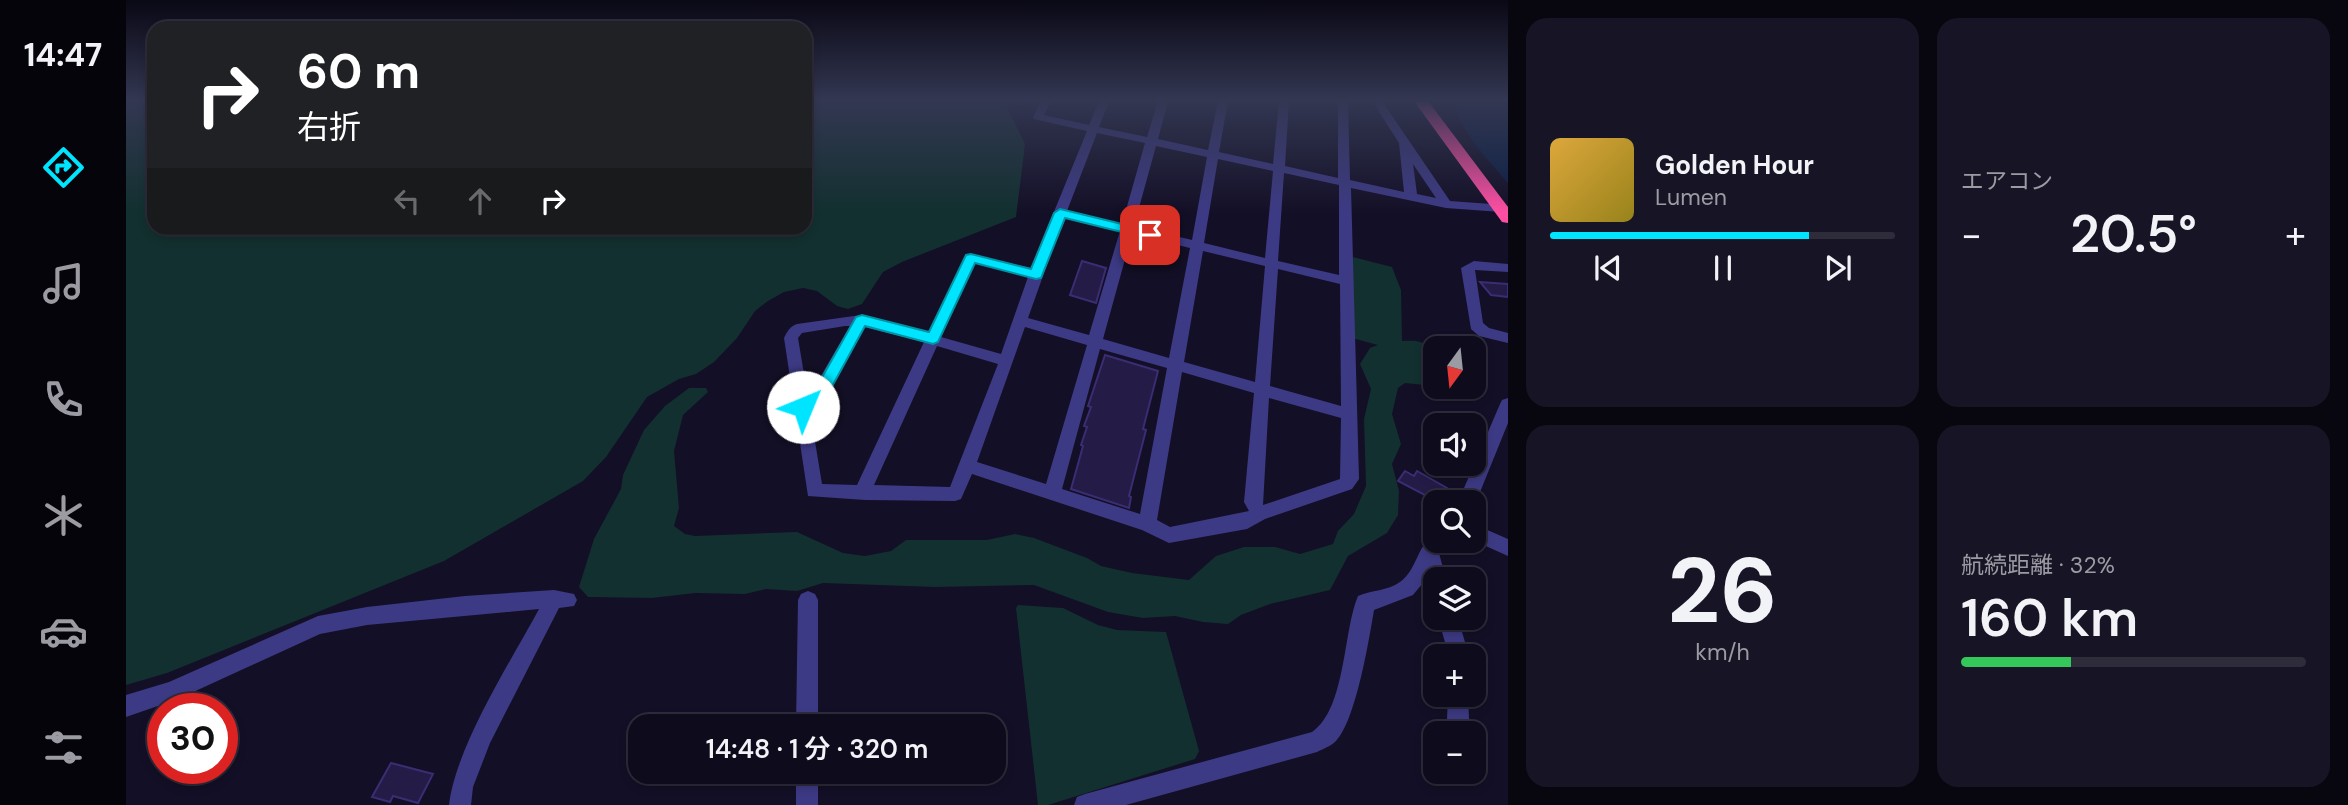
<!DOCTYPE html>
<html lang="ja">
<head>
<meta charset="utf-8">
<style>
	:root { --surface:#0e0b1c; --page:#171425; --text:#f1f3f6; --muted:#9b9ba3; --line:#2e2b3b; --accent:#00e5ff }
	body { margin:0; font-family:"DM Sans","Noto Sans JP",sans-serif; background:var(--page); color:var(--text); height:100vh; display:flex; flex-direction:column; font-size:26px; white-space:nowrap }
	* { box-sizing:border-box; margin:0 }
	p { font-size:23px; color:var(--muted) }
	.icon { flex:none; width:38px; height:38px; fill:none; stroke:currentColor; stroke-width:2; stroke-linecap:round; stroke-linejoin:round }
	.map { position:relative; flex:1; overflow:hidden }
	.sheet { display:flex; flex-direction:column; gap:18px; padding:18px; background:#08060f; width:840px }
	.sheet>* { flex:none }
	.banner { position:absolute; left:21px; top:21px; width:665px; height:214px; border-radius:21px; box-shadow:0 4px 10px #0003,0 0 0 2px var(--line); background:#202124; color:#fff; overflow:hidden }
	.needle { width:46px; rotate:195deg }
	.controls { position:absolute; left:1297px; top:336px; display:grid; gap:14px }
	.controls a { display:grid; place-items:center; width:63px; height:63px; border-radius:14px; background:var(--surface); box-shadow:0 4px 10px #0003,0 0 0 2px var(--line); font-size:35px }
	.speed { position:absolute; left:21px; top:693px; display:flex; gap:14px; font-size:35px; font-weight:700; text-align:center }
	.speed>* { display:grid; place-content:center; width:91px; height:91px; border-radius:50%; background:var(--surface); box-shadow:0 4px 10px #0003,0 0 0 2px var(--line); line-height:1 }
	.speed .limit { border:10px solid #d22; background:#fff; color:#111 }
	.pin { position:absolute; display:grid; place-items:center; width:60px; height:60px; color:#fff; margin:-30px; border-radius:14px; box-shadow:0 4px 10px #0006 }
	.me { position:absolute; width:77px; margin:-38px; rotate:45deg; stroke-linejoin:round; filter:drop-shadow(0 0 5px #0008) }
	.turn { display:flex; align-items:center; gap:24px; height:147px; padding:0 35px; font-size:32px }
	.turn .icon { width:91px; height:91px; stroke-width:2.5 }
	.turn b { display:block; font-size:49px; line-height:60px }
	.lanes { display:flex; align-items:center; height:66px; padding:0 35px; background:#0003; justify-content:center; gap:35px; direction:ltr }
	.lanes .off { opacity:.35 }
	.big { font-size:52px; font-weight:600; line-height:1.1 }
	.sheet .card { flex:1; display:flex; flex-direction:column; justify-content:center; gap:10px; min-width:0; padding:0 24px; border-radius:21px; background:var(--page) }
	.sheet .dial { align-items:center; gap:0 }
	.dial b { font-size:91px; line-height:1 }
	.song { display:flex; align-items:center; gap:21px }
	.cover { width:84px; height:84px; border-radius:10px; background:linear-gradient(135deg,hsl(40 70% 55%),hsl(50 70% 35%)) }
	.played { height:7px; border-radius:4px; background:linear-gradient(90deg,var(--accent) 75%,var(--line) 75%) }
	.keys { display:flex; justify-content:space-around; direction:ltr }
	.heat { display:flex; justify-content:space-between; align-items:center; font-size:38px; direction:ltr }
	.charge { height:10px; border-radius:5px; background:linear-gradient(90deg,#34c759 32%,var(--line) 0) }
	.sheet .tiles { flex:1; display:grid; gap:18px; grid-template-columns:repeat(2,1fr) }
	.trip { position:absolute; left:502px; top:714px; width:378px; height:70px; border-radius:21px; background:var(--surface); box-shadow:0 4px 10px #0003,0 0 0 2px var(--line); font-weight:600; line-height:70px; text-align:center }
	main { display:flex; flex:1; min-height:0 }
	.tabs { display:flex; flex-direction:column; width:126px; justify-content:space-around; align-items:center; background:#06040b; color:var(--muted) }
	.tabs .icon { width:49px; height:49px }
	.tabs .selected { color:var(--accent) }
	.tabs b { font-size:32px; color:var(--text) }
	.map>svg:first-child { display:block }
	.green { fill:#12302f }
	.water { fill:#0a1f44 }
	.building { fill:#241b47; stroke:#3b2d73; stroke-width:2 }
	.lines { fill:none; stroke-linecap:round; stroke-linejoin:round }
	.street { fill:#3d3a85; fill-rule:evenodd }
	.highway { fill:#ff4fa3; fill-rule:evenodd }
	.route { fill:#00e5ff; stroke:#0095a6; stroke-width:2 }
</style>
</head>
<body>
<main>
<nav class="tabs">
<b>14:47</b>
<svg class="icon selected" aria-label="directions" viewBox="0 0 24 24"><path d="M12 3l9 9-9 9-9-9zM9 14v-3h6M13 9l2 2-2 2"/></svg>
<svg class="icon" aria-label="music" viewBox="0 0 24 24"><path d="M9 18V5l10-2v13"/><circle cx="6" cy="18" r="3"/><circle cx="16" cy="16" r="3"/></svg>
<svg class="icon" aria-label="phone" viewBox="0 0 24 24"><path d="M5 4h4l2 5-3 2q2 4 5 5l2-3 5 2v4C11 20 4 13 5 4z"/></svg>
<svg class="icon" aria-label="climate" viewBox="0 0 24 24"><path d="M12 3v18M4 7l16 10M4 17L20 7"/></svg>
<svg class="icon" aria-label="car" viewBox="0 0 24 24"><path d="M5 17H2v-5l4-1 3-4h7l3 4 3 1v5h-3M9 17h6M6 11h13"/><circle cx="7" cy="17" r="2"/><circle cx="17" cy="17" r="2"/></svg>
<svg class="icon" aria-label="filters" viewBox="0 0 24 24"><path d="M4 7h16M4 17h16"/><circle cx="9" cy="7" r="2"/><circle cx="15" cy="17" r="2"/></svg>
</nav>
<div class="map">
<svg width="1382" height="805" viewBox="0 0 1382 805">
	<rect width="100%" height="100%" fill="#130f26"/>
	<!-- green -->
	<path class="green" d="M0,101H28V228H679V101H878L899,144L890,217L776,262L757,272L736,304L722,309L711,306L691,291L677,288L658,292L642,301L629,311L611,338L588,362L570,374L553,379L521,397L480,457L457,481L318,561L41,673L0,685Z
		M1227,257L1266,267L1275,290L1276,341C1292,340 1299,341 1309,353V386L1279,383L1272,388L1266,414L1275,444L1266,464L1273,491L1272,515L1261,533L1222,556L1204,590L1144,604L1115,615L1102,624L1077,622L1049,616L1017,618L982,612L908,585L809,587L697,583L671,591L640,589L619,594L569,593L526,598L462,597L453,587L468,539L495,489L497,475L518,430L539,406L563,388H580L582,392L557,415L548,451L553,508L548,526L559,534L569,536L671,532L717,553L739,556L765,551L780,540H861L889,534L908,538L961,558L975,566L1006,573L1063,580L1090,556L1118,547H1149L1174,554L1207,544L1212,531L1228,514L1240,486L1238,419L1245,389L1234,364L1244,348L1252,345L1226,338Z
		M892,605L937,608L972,625L991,630L1040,632L1073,751L1069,759L922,805H912L890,608Z"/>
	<!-- water -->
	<path class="water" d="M1329,101H1382V183C1362,159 1334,133 1329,101Z"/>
	<!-- building -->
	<path class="building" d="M956,261L980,268L970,303L944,295Z
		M1354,282L1382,284V297L1365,295Z
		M979,355L1032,371L1017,429L1020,430L1003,496L1005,497L1003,508L945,489L957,446L955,445L961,427L958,426L965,407L962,406Z
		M1279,471L1288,476L1291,471L1321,488L1312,502L1272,481Z
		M265,763L307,774L292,803L267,796L264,802L246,797Z"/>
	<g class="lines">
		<!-- street -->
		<path class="street" d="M915,101H925L918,115L963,125L973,101H983L973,127L1021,137L1032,101H1042L1032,139L1082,150L1092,101H1102L1093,152L1147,164L1153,101H1163L1159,166L1212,178V101H1222L1224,180L1278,192L1273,143L1246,101H1256L1324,201L1379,205L1381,208L1375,212L1320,208L1225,188L1233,479L1226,489L1139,519L1121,529L1043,543L1016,530L846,474L835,499L829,501L739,500L682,496L658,338C661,332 664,326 671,324L735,315L802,333L840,255L845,254L905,268L961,131L908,119L907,117ZM971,133L1019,143L996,224L941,211ZM1030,146L1081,157L1066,240L1008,226ZM1092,159L1147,171L1139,258L1078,243ZM1287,164L1310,198L1291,194ZM1158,173L1213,185V275L1152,261ZM938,217L994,231L963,335L902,318ZM1006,234L1064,248L1043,358L977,339ZM1077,251L1139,266L1129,382L1058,362ZM849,263L902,277L875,354L815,337ZM1152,269L1214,284L1215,406L1144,386ZM719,326H724L682,398L672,338L676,333ZM738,327L798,342L731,485L696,484L684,411L696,405ZM899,327L961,345L920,484L851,462ZM811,346L872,364L824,487L748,485ZM974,349L1041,368L1014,514L936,489ZM1056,372L1128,393L1118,502L1123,511L1044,527L1031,520ZM1143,398L1215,418L1214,479L1137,505Z
			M1348,261L1382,264V272L1349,270L1357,323L1363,328L1382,333V343L1353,336L1345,329L1335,268Z
			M1382,398V423L1350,502L1348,507V502H1332L1374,404L1376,400Z
			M1359,529L1382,539V556L1353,543L1350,537L1353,531Z
			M1309,534V541H1322L1313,553L1320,579H1309V587L1304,585L1301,578L1287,595L1248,610C1243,640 1230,720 1210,741C1205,746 1197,749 1191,752L1000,805H948L951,797L959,794L1186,732C1220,709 1217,631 1232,596C1246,590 1261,591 1274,582C1292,569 1290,546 1309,534Z
			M428,590L448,594L451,600L448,606L433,608L364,743L347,787L345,805H323C330,746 384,663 413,609L241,625L194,634L52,699L0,717V695L43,682L192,616L241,607L339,596Z
			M682,591L689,594L692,600V726H670L672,600L675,594Z
			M1312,618H1332L1343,656H1323Z
			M1322,695H1342L1343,719L1340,727L1332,730L1324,727L1321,719Z
			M670,772H692V805H670Z"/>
		<!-- highway -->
		<path class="highway" d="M1288,101H1302L1382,207V223L1376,222Z"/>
	</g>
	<!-- sky -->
	<linearGradient id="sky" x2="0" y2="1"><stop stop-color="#0a0815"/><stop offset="0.47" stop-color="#333752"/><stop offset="1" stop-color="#333752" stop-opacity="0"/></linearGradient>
	<rect width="1382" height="213" fill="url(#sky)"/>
	<!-- route -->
	<path class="route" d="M934,209L1029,232L1031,235L1024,239L939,218L915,278L910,279L849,263L812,342L807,344L739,326L696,405L677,413L671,411L669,407L671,402L685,397L730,317L736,315L803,332L840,255L845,254L905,269L928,213Z"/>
</svg>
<div class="controls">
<a><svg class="needle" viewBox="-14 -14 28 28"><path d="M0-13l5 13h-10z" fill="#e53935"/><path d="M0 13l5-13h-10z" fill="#9b9ba3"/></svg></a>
<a><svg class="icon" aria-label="sound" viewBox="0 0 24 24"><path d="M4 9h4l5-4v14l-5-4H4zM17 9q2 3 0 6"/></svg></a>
<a><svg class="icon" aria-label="search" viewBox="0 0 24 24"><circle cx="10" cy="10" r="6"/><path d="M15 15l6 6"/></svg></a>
<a><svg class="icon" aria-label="layers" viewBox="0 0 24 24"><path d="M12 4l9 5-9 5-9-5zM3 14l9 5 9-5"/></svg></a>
<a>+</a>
<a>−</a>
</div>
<div class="speed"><div class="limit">30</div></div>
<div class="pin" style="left:1024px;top:235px;background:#d93025"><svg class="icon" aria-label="arrive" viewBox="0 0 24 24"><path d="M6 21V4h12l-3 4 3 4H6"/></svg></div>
<svg class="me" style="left:677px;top:407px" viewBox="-20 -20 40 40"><circle r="19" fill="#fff"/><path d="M0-13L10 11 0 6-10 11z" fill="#00e5ff"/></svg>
<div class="trip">14:48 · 1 分 · 320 m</div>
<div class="banner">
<div class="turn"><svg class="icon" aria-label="right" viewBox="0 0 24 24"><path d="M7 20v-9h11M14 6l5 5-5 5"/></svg><div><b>60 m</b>右折</div></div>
<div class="lanes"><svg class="icon off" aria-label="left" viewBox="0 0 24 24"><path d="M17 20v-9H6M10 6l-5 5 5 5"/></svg><svg class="icon off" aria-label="ahead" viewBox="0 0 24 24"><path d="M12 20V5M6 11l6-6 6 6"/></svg><svg class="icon" aria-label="right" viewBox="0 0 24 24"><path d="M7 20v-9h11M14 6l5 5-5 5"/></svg></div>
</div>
</div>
<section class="sheet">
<div class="tiles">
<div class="card">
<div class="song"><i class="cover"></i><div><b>Golden Hour</b><p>Lumen</p></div></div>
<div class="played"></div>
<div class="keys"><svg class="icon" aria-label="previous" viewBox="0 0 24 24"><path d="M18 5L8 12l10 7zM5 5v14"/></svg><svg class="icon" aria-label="pause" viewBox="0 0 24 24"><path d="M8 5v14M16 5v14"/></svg><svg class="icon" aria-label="next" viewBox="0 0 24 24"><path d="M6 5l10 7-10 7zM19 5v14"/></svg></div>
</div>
<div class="card"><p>エアコン</p>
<div class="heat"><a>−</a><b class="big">20.5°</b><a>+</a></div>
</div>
<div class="card dial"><b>26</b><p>km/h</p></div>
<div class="card"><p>航続距離 · 32%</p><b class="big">160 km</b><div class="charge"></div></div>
</div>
</section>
</main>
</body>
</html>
